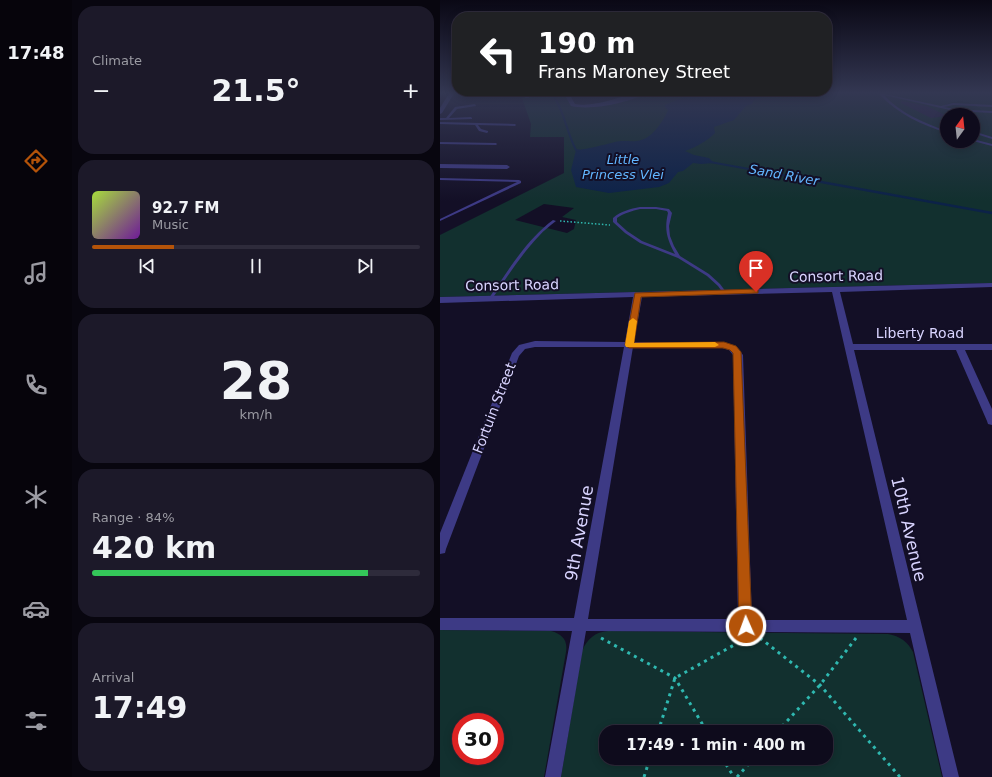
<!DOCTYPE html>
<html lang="en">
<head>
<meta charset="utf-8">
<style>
	:root { --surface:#0e0b1c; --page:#1c1929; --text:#f1f3f6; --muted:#9b9ba3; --line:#2e2b3b; --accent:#b45309 }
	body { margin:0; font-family:"DejaVu Sans",sans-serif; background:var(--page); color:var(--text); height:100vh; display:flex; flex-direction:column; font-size:15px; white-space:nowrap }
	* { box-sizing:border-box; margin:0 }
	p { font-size:13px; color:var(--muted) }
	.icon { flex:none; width:22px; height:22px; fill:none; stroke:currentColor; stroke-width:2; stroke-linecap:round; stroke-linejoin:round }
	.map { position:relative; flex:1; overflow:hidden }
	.side { display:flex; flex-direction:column; gap:6px; padding:6px; background:#08060f; width:368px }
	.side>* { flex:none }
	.guide { position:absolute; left:12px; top:12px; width:380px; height:84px; border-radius:16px; box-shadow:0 2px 10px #0003,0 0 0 1px var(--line); background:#202124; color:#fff; overflow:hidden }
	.needle { width:26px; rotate:15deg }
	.tools { position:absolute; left:500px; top:108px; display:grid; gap:8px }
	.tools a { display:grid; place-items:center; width:40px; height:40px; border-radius:50%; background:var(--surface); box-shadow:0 2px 10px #0003,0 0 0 1px var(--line); font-size:20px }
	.speed { position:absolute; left:12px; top:713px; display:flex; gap:8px; font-size:20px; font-weight:700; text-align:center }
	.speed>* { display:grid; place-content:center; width:52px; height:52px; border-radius:50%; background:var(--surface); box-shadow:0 2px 10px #0003,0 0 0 1px var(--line); line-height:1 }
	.speed .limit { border:6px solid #d22; background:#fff; color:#111 }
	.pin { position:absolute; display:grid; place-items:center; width:34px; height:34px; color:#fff; margin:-41px -17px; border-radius:50% 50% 50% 0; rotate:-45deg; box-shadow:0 0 4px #0007 }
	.pin .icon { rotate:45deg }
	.me { position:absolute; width:44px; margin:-22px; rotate:358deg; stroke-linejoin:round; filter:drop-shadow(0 0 3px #0008) }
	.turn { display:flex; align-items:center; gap:14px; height:84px; padding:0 20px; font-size:18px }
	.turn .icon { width:52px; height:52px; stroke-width:2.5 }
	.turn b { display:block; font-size:28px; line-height:34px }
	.big { font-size:30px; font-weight:600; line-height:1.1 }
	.side .card { flex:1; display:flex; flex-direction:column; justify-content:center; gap:6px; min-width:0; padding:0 14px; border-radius:16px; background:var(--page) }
	.side .dial { align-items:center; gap:0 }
	.dial b { font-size:52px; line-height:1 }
	.song { display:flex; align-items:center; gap:12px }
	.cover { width:48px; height:48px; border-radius:6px; background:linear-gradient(135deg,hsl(80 70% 55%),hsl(280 70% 35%)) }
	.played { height:4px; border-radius:2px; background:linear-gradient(90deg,var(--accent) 25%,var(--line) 25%) }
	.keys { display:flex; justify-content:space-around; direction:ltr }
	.heat { display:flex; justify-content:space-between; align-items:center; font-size:22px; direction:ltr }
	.charge { height:6px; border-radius:3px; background:linear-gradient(90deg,#34c759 84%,var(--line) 0) }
	.trip { position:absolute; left:159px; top:725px; width:234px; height:40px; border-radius:16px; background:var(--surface); box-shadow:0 2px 10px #0003,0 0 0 1px var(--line); font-weight:600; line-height:40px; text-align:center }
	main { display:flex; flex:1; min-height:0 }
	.menu { display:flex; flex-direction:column; width:72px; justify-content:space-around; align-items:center; background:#06040b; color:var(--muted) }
	.menu .icon { width:28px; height:28px }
	.menu .active { color:var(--accent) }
	.menu b { font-size:18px; color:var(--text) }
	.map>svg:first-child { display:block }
	.green { fill:#12302f; fill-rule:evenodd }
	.water { fill:#0c2248 }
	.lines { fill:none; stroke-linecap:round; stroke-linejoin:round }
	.stream-far1 { stroke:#0c2248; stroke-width:2 }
	.stream { stroke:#0c2248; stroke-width:2.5 }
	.building { fill:#241b47 }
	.path-far1 { stroke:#2fb8b0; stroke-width:1.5; stroke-dasharray:1.5 2; stroke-linecap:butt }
	.path { stroke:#2fb8b0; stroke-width:3; stroke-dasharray:3 4.5; stroke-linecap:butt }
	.service { fill:#3d3a85; fill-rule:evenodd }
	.minor { fill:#3d3a85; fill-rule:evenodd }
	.route { fill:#b45309; stroke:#753606 }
	.slow { fill:#f59e0b }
	.labels { text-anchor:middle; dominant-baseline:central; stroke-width:4; stroke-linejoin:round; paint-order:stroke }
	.far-water-label { font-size:13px; font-style:italic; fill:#62b6ff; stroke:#130f26 }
	.street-label { font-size:14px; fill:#d9d4ff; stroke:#130f26 }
	.near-street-label { font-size:17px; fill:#d9d4ff; stroke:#130f26 }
</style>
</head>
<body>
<main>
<nav class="menu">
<b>17:48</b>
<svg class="icon active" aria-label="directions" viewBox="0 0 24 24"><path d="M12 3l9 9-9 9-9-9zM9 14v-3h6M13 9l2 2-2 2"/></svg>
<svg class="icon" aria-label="music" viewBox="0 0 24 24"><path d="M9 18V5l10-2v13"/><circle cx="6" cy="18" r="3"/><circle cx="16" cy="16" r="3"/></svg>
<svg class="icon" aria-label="phone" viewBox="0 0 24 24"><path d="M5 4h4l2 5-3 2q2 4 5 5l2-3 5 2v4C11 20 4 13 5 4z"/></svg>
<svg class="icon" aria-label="climate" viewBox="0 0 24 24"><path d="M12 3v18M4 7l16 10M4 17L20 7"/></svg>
<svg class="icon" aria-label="car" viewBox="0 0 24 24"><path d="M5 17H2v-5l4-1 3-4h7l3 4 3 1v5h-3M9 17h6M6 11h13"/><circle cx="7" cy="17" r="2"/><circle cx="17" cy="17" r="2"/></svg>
<svg class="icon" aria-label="filters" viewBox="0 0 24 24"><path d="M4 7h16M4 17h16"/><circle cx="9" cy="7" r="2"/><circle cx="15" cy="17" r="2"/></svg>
</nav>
<section class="side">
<div class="card"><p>Climate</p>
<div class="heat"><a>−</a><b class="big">21.5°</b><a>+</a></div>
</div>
<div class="card">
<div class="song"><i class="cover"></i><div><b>92.7 FM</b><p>Music</p></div></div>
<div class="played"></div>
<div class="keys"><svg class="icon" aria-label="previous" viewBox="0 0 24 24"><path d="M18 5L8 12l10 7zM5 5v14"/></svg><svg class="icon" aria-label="pause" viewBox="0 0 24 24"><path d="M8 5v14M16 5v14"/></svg><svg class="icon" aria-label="next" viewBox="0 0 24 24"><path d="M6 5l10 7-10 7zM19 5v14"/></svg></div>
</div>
<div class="card dial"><b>28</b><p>km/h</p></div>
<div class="card"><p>Range · 84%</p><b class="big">420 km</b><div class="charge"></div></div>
<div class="card"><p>Arrival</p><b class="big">17:49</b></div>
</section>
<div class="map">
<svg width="552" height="777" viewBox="0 0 552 777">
	<rect width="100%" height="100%" fill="#130f26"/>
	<!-- green -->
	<path class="green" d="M85,92H123L125,96H127L133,105H149L208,92H552V283L0,297V235L124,173V137H90L91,124L82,98L87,97ZM507,115H533V141H507ZM104,204L134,208L122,217L136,220L134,229L127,233L75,220Z
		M0,630L111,631C122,634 128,640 126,652L104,777H0ZM21,722H55V756H21Z
		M168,631L448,634C460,636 468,642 473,652L502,777H121L142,651C147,639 155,632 168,631ZM166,732H386V758H166Z"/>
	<!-- water -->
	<path class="water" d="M256,92H312L323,96L314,100L312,104L306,106L294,120L274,127L275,133C267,141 256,147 245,151L254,155L269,158L274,163L261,164L253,163L243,171L238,172L229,183L219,187L169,193L136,187L131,170L136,150C150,149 162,145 175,142C183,140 190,142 197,141C211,140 223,122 228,110L225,107V105Z"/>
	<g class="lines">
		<!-- stream-far1 -->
		<path class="stream-far1" d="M110,92C124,108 126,131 136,150L140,151
			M270,162L320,171"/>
		<!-- stream -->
		<path class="stream" d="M315,170L552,213"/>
	</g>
	<!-- building -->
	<path class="building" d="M462,101L487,106L507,116L491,118L461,103Z"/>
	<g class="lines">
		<!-- path-far1 -->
		<path class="path-far1" d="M120,221L170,225"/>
		<!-- path -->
		<path class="path" d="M161,638L235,678L267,732
			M320,638L380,685L460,777
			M218,732L235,678L303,640L304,638
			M337,732L380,685L416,638
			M282,758L294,777
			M204,777L210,758
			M297,777L314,758"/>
		<!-- service -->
		<path class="service" d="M440,93L501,106L513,103L552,105V107L513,105L504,107L514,109L552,111V113L514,111L444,95C460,113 484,123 507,131V133C482,125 458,114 440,95Z
			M35,104L36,106L17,109L9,118L31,117L32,118V119L0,120V118H6L15,107Z
			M503,119L507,121V123L503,121Z
			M0,122L75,124L76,125L75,126L38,125L41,129L48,131V132L47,133L39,131L35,125L0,124Z
			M533,131L552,137V139L533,133Z
			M533,139L552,144V146L533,141Z
			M0,142L56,143L57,144L56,145L0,144Z
			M0,178L79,180L81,181V183L0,221V219L77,182L0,180Z
			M200,207H216L229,209L232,213L229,226L230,236L234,246L240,256L269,274L280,284L286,292L285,293H283L278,286L267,276L238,258L200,243L185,233L173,222V218C181,211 190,209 200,207ZM200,209H216L227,211L228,213C224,230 227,239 235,254L202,241L187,231L177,222V218C184,213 192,211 200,209Z
			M113,220L116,221C110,226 104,230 99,236C81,255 67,277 52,299H50L49,298C68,271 86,240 113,220Z"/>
		<!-- minor -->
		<path class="minor" d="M10,92H15L2,113L0,114V108Z
			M83,92H88L89,98H85Z
			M123,92H128L135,104C161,108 185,92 210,92C190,102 153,111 131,106Z
			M0,164L67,165L70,167L67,169L0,168Z
			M552,283V287L400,292L413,344H552V350H525L552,409V425L548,424L547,421L516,350H414L519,777H503L470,633L146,631L121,777H105L132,631L0,630V618H134L184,347H95L85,349L79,356L6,549L5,553L0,554V533L72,353L79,345L95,341L185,342L193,297L0,303V297ZM392,292L467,620H312L303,355L296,346L285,343L194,342L202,297ZM193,347L282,348L289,350L293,355L298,619H148Z"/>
	</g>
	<!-- sky -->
	<linearGradient id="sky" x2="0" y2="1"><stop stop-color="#0a0815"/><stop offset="0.46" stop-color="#333752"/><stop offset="1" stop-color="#333752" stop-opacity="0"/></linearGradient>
	<rect width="552" height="201" fill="url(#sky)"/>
	<!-- route -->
	<path class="route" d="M316,289L318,290V293L201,297L194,343L284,342L296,346L301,352L312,626L310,630L306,632L301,630L299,626L293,353L290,350L283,348H189L185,345L195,293Z"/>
	<!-- slow -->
	<path class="slow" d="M193,318L197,321L194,343L275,342L279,345L275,347H186L185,345L189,321Z"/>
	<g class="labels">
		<!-- far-water labels -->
		<g class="far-water-label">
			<text x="183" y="159">Little<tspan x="183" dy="15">Princess Vlei</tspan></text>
			<text transform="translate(344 175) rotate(10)">Sand River</text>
		</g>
		<!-- street labels -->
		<g class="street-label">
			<text transform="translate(396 276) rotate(-1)">Consort Road</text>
			<text transform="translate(72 285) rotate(-1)">Consort Road</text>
			<text x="480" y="333">Liberty Road</text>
			<text transform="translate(54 408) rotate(-69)">Fortuin Street</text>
		</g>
		<!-- near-street labels -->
		<g class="near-street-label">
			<text transform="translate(469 529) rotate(77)">10th Avenue</text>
			<text transform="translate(139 533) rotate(-80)">9th Avenue</text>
		</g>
	</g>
</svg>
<div class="tools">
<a><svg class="needle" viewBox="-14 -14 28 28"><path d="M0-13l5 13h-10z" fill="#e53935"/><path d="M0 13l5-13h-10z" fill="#9b9ba3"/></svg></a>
</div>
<div class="speed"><div class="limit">30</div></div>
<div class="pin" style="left:316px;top:292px;background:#d93025"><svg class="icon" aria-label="arrive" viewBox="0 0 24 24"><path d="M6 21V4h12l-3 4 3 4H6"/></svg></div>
<svg class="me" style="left:306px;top:626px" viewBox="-20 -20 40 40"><circle r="17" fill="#b45309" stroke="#fff" stroke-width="3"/><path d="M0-11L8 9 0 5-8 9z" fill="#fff"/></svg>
<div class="trip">17:49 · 1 min · 400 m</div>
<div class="guide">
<div class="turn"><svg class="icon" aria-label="left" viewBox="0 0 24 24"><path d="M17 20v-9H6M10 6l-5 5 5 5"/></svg><div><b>190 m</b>Frans Maroney Street</div></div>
</div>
</div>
</main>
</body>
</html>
